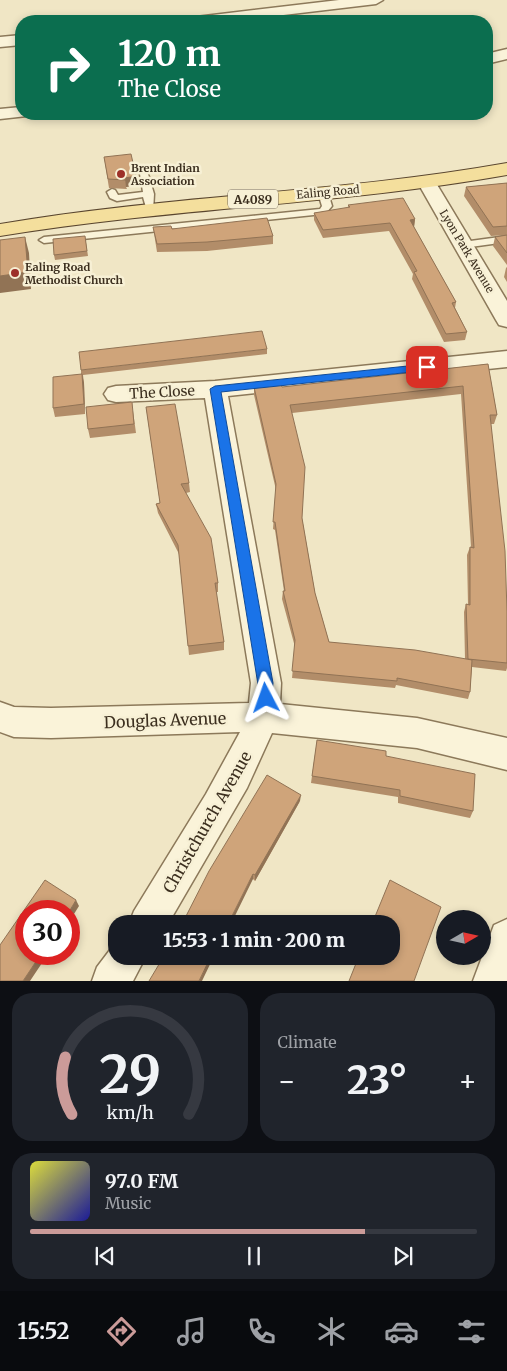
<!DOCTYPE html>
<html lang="en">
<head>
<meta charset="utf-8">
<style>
	:root { --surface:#171b24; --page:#20242c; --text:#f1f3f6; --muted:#9ea1a6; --line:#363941; --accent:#cb9b99 }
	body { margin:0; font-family:Merriweather,serif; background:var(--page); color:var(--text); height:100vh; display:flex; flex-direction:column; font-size:19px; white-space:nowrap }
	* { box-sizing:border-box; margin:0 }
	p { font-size:16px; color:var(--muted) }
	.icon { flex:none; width:28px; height:28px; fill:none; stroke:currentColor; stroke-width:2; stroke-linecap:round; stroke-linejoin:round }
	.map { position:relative; height:981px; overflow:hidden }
	.sheet { display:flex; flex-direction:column; gap:12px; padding:12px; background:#0d0f14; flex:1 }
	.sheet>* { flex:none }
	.banner { position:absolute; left:15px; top:15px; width:478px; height:105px; border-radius:20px; box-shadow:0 2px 8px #0003; background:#0b6e4f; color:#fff; overflow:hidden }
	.needle { width:32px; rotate:81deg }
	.controls { position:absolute; left:436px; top:910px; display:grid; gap:10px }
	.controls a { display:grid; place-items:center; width:55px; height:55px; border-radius:50%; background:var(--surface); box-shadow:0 2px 8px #0003; font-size:25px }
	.speed { position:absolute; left:15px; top:900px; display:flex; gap:10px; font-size:25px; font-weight:700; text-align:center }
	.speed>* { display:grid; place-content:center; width:65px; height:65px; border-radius:50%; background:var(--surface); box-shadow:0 2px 8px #0003; line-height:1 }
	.speed .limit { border:8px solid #d22; background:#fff; color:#111 }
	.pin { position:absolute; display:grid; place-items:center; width:42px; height:42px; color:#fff; margin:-21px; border-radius:10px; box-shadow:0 2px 8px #0006 }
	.me { position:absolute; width:55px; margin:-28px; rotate:356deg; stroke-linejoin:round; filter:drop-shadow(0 0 4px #0008) }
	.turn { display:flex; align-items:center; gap:18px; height:105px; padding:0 20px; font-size:22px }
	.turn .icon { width:65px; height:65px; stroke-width:2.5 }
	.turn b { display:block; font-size:35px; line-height:42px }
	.big { font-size:38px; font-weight:800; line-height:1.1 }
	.sheet .card { flex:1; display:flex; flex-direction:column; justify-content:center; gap:8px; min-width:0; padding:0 18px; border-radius:20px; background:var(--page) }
	.sheet .dial { align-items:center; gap:0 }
	.dial svg { height:130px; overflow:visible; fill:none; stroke:var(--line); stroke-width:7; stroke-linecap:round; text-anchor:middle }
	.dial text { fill:var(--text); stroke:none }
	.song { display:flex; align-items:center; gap:15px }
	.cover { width:60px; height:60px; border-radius:8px; background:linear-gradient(135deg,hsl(60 70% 55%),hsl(240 70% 35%)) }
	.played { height:5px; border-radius:2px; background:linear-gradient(90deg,var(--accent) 75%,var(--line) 75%) }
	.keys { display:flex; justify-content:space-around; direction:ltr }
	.heat { display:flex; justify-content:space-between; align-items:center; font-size:28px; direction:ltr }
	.sheet .tiles { flex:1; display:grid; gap:12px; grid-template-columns:1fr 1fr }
	.card:last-child { grid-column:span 2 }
	.trip { position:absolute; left:108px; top:915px; width:292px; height:50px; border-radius:20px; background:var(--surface); box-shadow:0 2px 8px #0003; font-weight:800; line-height:50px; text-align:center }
	.tab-bar { display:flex; height:80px; justify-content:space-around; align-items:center; background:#090b0e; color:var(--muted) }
	.tab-bar .icon { width:35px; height:35px }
	.tab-bar .selected { color:var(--accent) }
	.tab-bar b { font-size:22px; color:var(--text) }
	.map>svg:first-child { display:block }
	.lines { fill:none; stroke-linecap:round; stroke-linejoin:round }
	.service-casing { stroke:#8c795a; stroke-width:3 }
	.minor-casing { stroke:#8c795a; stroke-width:3 }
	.primary-casing { stroke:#5a462f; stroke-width:2 }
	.service { fill:#faf3d9; fill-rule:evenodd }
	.minor { fill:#faf3d9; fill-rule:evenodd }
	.primary { fill:#f4df9d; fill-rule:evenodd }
	.wall { fill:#b28d69; fill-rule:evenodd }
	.shaded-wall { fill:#917355 }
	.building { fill:#cfa47a; stroke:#917355 }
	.route { fill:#1a73e8; stroke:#114b97 }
	.poi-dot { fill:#9d3028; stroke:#f7f0d5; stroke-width:2 }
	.labels { text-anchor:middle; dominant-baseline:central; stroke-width:5; stroke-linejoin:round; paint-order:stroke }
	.far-poi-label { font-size:11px; font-weight:bold; fill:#3c2f1f; stroke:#f7f0d5; text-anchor:start }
	.far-street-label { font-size:11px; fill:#3c2f1f; stroke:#f7f0d5 }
	.shield { fill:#f7f0d5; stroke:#746956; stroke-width:1 }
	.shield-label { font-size:12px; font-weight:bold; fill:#3c2f1f }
	.street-label { font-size:14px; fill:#3c2f1f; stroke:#f7f0d5 }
	.near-street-label { font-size:16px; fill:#3c2f1f; stroke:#f7f0d5 }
</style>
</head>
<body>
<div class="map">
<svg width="507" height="981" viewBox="0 0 507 981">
	<rect width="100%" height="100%" fill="#f0e6c5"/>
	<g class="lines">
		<!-- service casing -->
		<g class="service-casing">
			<path id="service" d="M144,171L148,174L154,194L153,211H147L143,197L117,201L110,198L107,192L112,189L115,190L118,195L143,192L140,174Z
				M323,190L328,193L332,206L326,213L323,214L44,243L39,240L44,237L320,209L322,206L318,193Z
				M507,236V242L463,248L458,245L463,242Z"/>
		</g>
		<!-- minor casing -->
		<g class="minor-casing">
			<path id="minor" d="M339,0H383L376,4L232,21H189L196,17Z
				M21,35V45L0,47V37Z
				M507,49V59L486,64V54Z
				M21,107V114H28L27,116L0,119V109Z
				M427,177L434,179L436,183L507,301V327L499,325L496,320L418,183L420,179Z
				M507,351V367L228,396L281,683L280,704L417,718L507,738V770L417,748L272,733L247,788L168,924H129L134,911L206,794L240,732L51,738L14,737L0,732V702L14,707L51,708L249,703L251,683L205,398L116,402L108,400L104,394L108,388L116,386L215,381Z
				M507,919V981H473L494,925Z
				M116,942V956H146L133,981H92L97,967Z"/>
		</g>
		<!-- primary casing -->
		<g class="primary-casing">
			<path id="primary" d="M507,163V175C339,205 168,208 0,236V224C168,195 339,193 507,163Z"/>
		</g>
		<!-- service -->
		<use href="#service" class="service"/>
		<!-- minor -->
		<use href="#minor" class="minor"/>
		<!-- primary -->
		<use href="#primary" class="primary"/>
	</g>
	<!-- wall -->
	<path class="wall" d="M104,157L136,176L137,185L126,187L127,189L109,188Z
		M507,183V235L491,236L464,196L466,187Z
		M348,205L415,219L414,227L456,302L455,308L467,332L465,340L444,342L412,279L413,274L389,231L323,238L314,220V213L348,208Z
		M153,227L273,236V244L207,251L157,252Z
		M507,235V265L493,246L495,237Z
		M85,236L88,256L55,260L54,255Z
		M507,267V282L504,277L506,268Z
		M267,349V354L83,375L84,383L85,414L55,417L53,408L81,374V370Z
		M488,364L497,415L494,424H491L507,611V668L506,671L472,667L470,692L468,699L396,685L395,688L292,678L295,647L282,599L283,591H284L275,530L273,529L276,490L254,395V387H282ZM461,394L471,547H470L467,555L468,605L466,604L464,612L465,659L329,642L315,593L302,518L292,413Z
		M146,407L189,483L190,492L186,493L218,583V592H216L224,642V650L189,655L179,554L158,513L156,504L160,503Z
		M133,411L136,433L90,438L88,429Z
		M317,740L386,756L473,811L470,818L398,803V797L311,783Z
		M300,801L255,881L253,879L182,924Z"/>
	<!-- shaded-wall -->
	<path class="shaded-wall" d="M136,176L137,185L126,187L125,178Z
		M415,219L414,227L410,220Z
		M25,237L29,253L31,289L0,293V276Z
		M82,374L84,383L85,414L84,404Z
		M301,795L300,801L255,881V875Z
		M253,874V879L231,924H228Z
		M76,900L79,906L69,922V912Z
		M41,954H48L30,981H23Z
		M211,956H214L202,981H199Z"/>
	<!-- building -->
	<path class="building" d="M131,154L136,176L125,178L126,180L108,179L104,157Z
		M507,183V226L493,227L466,187Z
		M403,198L415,219L410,220L456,302L452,303L467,332L446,334L414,272L417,271L390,223L323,230L314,213L350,207L348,205Z
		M267,218L273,236L207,242L157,244L153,227L171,226L172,229Z
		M507,235V253L495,237Z
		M85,236L87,251L54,255L53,239Z
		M25,237L28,272L0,276V240Z
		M262,331L267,349L81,370L79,352Z
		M488,364L497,415H490L505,551L507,611V663L468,659L466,604L470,605V547L474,548L463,386L290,405L305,467L302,518L308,553L315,593L329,642L415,650L472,660L470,692L397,678V681L292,671L295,640L283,591H285L275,522H273L276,484L254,387L281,384L282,387Z
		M82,374L84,404L53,408V377Z
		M132,402L134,424L88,429L86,407Z
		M175,404L189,483L181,484L211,538L218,583H215L224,642L188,646L178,545L156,504L160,503L146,407Z
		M317,740L386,751V756L475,774L473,811L400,796V790L312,776Z
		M267,775L301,795L255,875L253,874L228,924H182L209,871Z
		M45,880L76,900L69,912L26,911V954H41L23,981H0V945Z
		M390,880L441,907L414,981H349L359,956H391V924H372Z
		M164,956H211L199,981H149Z"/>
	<!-- route -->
	<path class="route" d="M427,364L431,365V370L221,392L273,683L271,703L266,704L261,703L210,389L215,386Z"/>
	<!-- markers -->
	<g class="poi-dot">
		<circle cx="121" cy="174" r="5"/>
		<circle cx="15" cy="273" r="5"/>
	</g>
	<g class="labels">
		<!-- far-poi labels -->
		<g class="far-poi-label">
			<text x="131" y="168">Brent Indian<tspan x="131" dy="13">Association</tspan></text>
			<text x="25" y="267">Ealing Road<tspan x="25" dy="13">Methodist Church</tspan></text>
		</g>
		<!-- far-street labels -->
		<g class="far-street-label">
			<text transform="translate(328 192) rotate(-5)">Ealing Road</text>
			<text transform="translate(467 251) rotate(59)">Lyon Park Avenue</text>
		</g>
		<!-- shield labels -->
		<rect class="shield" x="228" y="189.5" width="50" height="19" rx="4"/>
		<g class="shield-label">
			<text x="253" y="199">A4089</text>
		</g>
		<!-- street labels -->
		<g class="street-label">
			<text transform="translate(162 392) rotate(-3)">The Close</text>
		</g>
		<!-- near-street labels -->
		<g class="near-street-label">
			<text transform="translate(165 720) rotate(-2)">Douglas Avenue</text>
			<text transform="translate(207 822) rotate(-60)">Christchurch Avenue</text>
		</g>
	</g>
</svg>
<div class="controls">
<a><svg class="needle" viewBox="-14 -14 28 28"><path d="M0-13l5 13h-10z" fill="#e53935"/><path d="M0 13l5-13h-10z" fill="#9ea1a6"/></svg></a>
</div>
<div class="speed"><div class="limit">30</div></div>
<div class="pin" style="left:427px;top:367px;background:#d93025"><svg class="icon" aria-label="arrive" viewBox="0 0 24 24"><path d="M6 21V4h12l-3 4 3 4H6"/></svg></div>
<svg class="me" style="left:266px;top:698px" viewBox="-20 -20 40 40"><path d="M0-17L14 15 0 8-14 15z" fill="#1a73e8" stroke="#fff" stroke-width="4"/></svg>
<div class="trip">15:53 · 1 min · 200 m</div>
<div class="banner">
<div class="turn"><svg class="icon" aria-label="right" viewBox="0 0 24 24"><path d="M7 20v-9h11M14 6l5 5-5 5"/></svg><div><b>120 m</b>The Close</div></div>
</div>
</div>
<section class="sheet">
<div class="tiles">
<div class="card dial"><svg viewBox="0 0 100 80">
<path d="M14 69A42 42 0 1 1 86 69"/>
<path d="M14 69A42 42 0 0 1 10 34" stroke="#cb9b99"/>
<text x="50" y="56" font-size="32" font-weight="700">29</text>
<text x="50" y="72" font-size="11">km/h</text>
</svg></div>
<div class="card"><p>Climate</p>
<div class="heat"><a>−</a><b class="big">23°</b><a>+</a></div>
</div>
<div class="card">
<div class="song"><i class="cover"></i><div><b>97.0 FM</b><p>Music</p></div></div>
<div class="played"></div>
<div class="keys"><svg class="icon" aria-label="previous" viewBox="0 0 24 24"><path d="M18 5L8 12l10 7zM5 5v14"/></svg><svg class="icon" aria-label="pause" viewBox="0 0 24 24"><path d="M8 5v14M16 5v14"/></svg><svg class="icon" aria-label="next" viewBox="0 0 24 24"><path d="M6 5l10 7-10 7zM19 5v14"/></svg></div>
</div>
</div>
</section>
<nav class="tab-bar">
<b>15:52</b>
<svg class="icon selected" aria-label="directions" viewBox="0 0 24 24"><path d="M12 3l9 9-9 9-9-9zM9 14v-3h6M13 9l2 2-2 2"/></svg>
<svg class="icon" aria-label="music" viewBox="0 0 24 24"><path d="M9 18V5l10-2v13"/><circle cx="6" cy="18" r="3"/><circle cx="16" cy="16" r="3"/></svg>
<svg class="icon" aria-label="phone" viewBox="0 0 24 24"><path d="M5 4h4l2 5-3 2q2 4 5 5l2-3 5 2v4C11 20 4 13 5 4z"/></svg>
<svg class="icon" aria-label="climate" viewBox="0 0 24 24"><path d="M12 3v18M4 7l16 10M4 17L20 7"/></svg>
<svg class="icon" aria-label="car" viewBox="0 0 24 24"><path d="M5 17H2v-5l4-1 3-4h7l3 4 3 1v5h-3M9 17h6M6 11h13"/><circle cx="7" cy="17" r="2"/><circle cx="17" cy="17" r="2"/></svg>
<svg class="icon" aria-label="filters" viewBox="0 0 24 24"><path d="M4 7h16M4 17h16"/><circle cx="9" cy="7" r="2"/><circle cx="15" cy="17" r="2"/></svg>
</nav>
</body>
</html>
